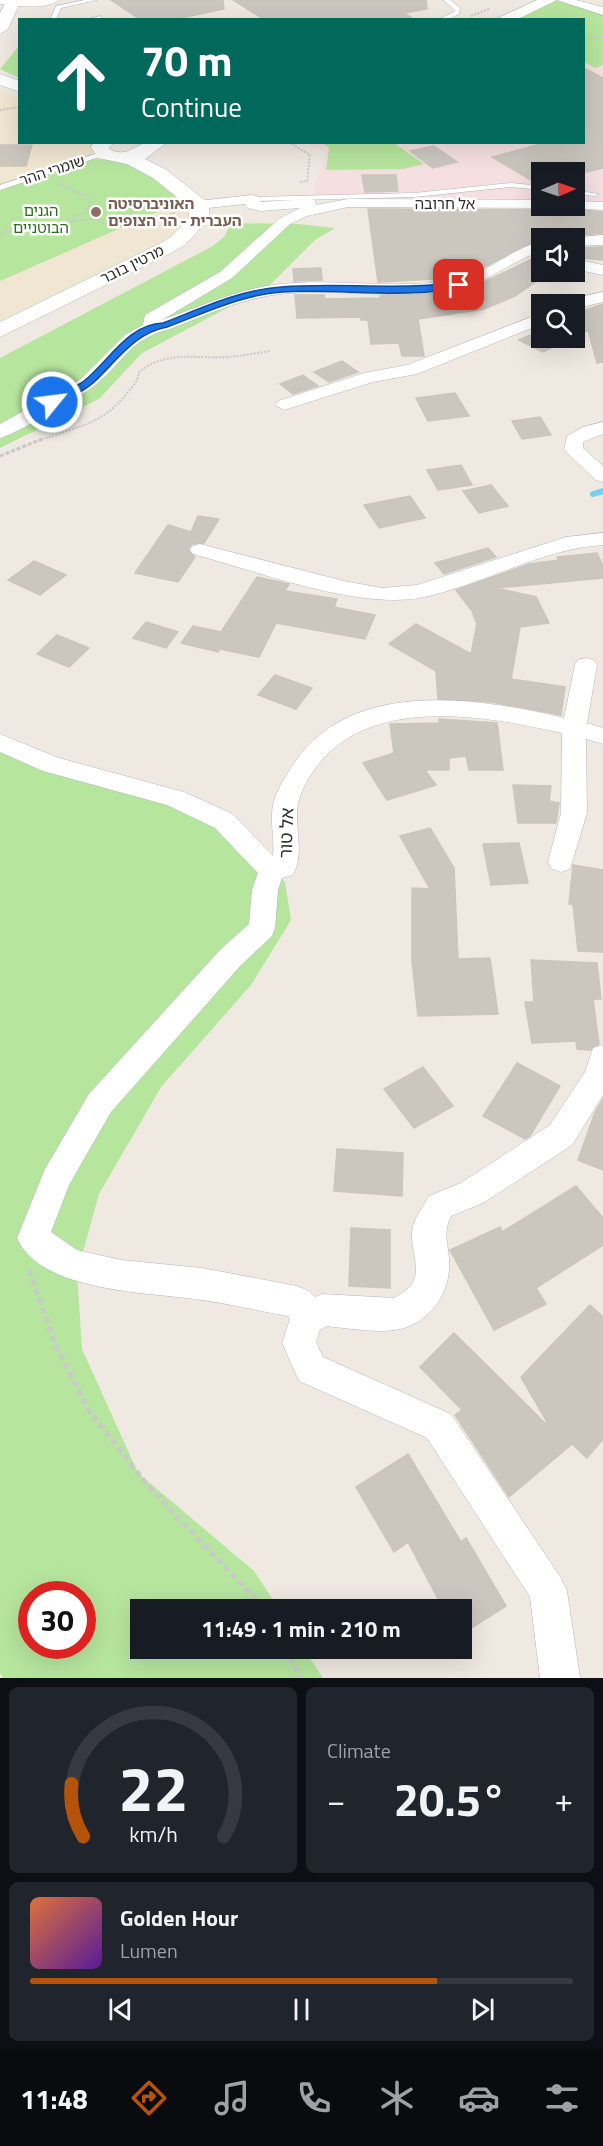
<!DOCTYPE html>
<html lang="en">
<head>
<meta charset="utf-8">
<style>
	:root { --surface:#171b24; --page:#20242c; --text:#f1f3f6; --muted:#9ea1a6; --line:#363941; --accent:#b45309 }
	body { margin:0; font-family:"Titillium Web","Noto Sans Hebrew",sans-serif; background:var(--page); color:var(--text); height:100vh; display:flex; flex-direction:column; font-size:22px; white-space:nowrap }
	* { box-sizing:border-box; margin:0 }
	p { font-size:20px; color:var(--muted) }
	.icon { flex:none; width:33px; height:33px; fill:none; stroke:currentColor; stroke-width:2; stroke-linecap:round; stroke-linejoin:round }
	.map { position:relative; height:1678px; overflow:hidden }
	.drawer { display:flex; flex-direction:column; gap:9px; padding:9px; background:#0d0f14; flex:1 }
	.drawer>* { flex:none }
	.top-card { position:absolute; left:18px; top:18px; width:567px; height:126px; border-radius:0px; box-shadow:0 6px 24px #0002; background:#00695c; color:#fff; overflow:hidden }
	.needle { width:39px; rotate:88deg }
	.tools { position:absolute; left:531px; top:162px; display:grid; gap:12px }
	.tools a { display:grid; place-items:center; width:54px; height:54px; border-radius:0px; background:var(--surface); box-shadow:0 6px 24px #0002; font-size:30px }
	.speed { position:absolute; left:18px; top:1581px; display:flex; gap:12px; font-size:30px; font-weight:700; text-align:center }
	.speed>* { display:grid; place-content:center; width:78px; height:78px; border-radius:50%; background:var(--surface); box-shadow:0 6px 24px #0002; line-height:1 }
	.speed .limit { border:9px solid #d22; background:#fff; color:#111 }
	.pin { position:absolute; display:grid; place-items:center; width:51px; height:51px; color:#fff; margin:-26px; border-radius:12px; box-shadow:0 3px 9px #0006 }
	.me { position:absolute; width:66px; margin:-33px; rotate:61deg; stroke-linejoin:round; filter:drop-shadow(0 0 4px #0008) }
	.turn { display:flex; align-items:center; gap:21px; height:126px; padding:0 24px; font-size:27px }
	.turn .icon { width:78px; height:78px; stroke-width:2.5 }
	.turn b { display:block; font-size:42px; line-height:51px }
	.big { font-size:45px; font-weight:700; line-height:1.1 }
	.drawer .widget { flex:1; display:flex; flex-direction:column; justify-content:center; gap:9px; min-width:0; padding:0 21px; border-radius:9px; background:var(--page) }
	.drawer .dial { align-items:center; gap:0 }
	.dial svg { height:156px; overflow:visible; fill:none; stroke:var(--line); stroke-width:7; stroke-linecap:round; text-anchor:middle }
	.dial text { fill:var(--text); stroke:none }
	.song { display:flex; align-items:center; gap:18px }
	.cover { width:72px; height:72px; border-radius:9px; background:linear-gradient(135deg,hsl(20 70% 55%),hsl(270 70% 35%)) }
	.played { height:6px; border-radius:3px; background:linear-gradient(90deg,var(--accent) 75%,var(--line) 75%) }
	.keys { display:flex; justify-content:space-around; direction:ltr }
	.heat { display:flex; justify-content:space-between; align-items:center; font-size:33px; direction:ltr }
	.drawer .tiles { flex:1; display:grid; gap:9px; grid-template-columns:1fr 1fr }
	.widget:last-child { grid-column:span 2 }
	.trip { position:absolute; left:130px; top:1599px; width:342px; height:60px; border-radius:0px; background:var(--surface); box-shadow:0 6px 24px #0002; font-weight:700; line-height:60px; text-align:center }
	.tabs { display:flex; height:96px; justify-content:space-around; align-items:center; background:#090b0e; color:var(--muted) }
	.tabs .icon { width:42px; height:42px }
	.tabs .active { color:var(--accent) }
	.tabs b { font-size:27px; color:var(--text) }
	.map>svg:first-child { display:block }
	.education { fill:#f0e6d1 }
	.medical { fill:#f5dfe0 }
	.green { fill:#b6e59e; fill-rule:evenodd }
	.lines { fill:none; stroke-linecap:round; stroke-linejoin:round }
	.stream { stroke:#75cff0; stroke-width:6 }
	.building { fill:#cbc7bf; stroke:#cbc5ba; stroke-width:1.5 }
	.lane-casing { stroke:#b4b7c1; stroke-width:1 }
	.street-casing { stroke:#b4b7c1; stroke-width:1 }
	.secondary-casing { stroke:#b4b7c1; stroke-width:1 }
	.path-far2 { stroke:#c9c9c9; stroke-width:2; stroke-dasharray:2 1.5; stroke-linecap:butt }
	.path-far1 { stroke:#c9c9c9; stroke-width:3; stroke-dasharray:4 2; stroke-linecap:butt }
	.path { stroke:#c9c9c9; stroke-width:5; stroke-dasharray:6 4; stroke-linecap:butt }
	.lane { fill:#fff; fill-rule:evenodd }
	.street { fill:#fff; fill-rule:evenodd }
	.secondary { fill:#fff; fill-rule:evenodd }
	.route { fill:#1a73e8; stroke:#114b97; stroke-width:1.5 }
	.education-dot { fill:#8d6e63; stroke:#fff; stroke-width:2 }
	.labels { text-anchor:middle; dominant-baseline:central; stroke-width:5; stroke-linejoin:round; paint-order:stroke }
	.far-street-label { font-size:15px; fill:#2e2e2e; stroke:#fff }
	.far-education-label { font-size:15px; font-weight:bold; fill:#785e54; stroke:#fff; text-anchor:start }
	.far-park-label { font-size:15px; fill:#2c6e1b; stroke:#fff }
	.street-label { font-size:18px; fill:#2e2e2e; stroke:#fff }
</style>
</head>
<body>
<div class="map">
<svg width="603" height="1678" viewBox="0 0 603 1678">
	<rect width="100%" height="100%" fill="#efe9e1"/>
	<!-- education -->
	<path class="education" d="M0,90L19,98L20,142L100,143L135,163L189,206L194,217L174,238L0,336Z"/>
	<!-- medical -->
	<path class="medical" d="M584,63L593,67L603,65V203L575,202L574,172H542L541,201L312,196L326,152L306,143L584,142Z"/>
	<!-- green -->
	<path class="green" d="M553,0L603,12V65L595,68L584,62V20H511Z
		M19,46V78L0,69Z
		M323,143H394L424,164L403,169L326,170L329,148Z
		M93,159L135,162L182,201L0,281V189Z
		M231,223L297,224L335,228L315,240L269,286L142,353L99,399L0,448V358L213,246L224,237Z
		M0,737L51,771L203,816L256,848L285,882L291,920L251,985L161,1087L99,1194L77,1273L82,1349L138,1473L254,1571L279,1609L141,1610V1648L304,1649L323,1678H3L0,1673ZM32,1594H82V1646H32Z"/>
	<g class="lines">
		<!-- stream -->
		<path class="stream" d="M593,494L603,491"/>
	</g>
	<!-- building -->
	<path class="building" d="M111,0H223L224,9L172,20H141Z
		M233,0H426L427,9L404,13L415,20H265Z
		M584,68L603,78V168L574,175V172H542V184L536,183L492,157L548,142H584Z
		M0,145H32L26,166H0Z
		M434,146L457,162L433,168L410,151Z
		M362,175H396L398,191L365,192Z
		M550,207L603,212V233L568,236L566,238H542L476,271L454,278L378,282L368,209L542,210Z
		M603,247V260L574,257V248Z
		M542,254V272H550L515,296L484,309L418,319L424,356H402L399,343L371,344L368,320H361V317L297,318L295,295H324V299L381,298L380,296L454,292L478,285Z
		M321,268L322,280L294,281L293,269Z
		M603,304V362L597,363L588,330L574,336V314Z
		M542,330V338H572L543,352L519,340Z
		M342,361L358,372L329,382L314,372Z
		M303,375L318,386L293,394L280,384Z
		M455,393L469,416L428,421L416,398Z
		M540,417L551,435L522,439L512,421Z
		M461,465L472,485L438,490L427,470Z
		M491,485L508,506L479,513L463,491Z
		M410,496L425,518L379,528L364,505Z
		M198,516L219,519L204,543L192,544L188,549L195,557L178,582L135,573L168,525L191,532Z
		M488,548L496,557L444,574L435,563Z
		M597,553L603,566V578L496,588L536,597L549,623L520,627L511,679L565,687L561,715L492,702L438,699L436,671L389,644L416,624L471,654L477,624L472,611L456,590L529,564L559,560L557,557Z
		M34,561L66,575L40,595L8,580Z
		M257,577L289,584L285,591L337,599L334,607L375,615L365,639L276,623L259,657L220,649L218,652L181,643L193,626L221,632Z
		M146,622L178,632L166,648L133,638Z
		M57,635L89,648L69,667L37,654Z
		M275,675L312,688L296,709L258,695Z
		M439,719L497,723L503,770H469L466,756L449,758V770H425L436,785L387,800L363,763L394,753L390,724L440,723Z
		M513,785L551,786L549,801L559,803L556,823H518Z
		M430,828L454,868L458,959L490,958L498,1014L418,1016L412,960V888L430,889L400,836Z
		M519,843L528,883L491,885L483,844Z
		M573,865L603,870V952L578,951L573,904H569Z
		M531,960L597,963L601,999H593L599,1044L590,1050L577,1049L576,1041L532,1043L525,1002H534Z
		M517,1063L560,1086L530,1136L525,1139L483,1116Z
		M423,1067L453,1106L414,1128L384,1089Z
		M603,1099V1170L578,1160L595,1112Z
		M337,1149L403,1153L402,1196L334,1191Z
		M576,1186L603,1218V1245L536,1288L546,1304L494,1330L450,1250L500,1227L502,1232Z
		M351,1228L390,1230V1288L349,1286Z
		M590,1305L603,1317V1439L587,1458L572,1444L509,1497L455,1415L462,1410L420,1367L454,1333L546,1424L547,1422L521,1377Z
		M408,1454L461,1542L466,1538L506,1606L462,1634V1610H444L408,1542L394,1552L356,1487Z"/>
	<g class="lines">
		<!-- lane casing -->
		<g class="lane-casing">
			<path id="lane" d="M85,0H97L61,8L56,20H50L56,6Z
				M443,0H450L460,8L459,14L447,20H437L454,12L455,10Z
				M100,16L102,19L88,20L89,19Z
				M101,152L108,154L0,190V185Z
				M511,183L542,186V190L511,187L414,197L252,201L248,199L252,197L414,193Z
				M574,190L599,194L595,196L574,194Z"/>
		</g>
		<!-- street casing -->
		<g class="street-casing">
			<path id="street" d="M0,0H59C46,10 16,6 0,4Z
				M557,0H576L603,7V15Z
				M252,195L257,196L261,202L310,199L315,200L316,205L348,199L542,200V206H548L542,208L348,207L307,216L290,224L232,278L162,320C201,306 238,289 280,284C338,278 396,290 454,280C486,275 510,249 542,241V251C510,261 487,284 454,290C396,300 337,288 279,294C241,299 206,315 170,329C129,339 124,362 94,386C80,397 16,434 0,438V424L81,379L125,335L143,325L145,315L220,272L280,218L300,208L260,211L248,208L245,204L199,209L192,205L199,201Z
				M574,201L603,202V210L569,208L567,206H574Z
				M603,235V245L574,246V238H568Z
				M574,259L603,265V275L574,269Z
				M603,292V302L574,309V304H565L567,300Z
				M542,313V324L417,374L373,382L284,410L275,405L278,401L364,373L407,365Z
				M603,422V434L583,442V448L603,466V482L596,480L564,450L567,436L583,427Z
				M603,533V545C539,549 482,586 419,598C356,609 256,571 193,554L190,550L193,546L200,544L344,581L382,588L417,585L566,537Z
				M586,658L594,660L597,665L587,723L603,728V744L586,739L587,813L570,869L561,872L552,869L548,862L561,813L562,733C475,713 344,691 301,794C290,820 307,849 293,875L282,878L278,890L275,928L272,936L241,965L111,1112L69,1185L51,1232L77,1250L121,1260L202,1268L297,1286L309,1291L315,1297L322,1294L394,1298C433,1279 407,1255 413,1226C416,1216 424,1205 429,1196L461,1183L550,1125L585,1072L593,1048L603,1045V1095L572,1145L483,1203L451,1216C441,1236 451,1249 449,1270C447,1299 425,1326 395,1330C374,1333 347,1328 326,1326L320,1330L316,1342L323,1357L451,1414L561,1578L567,1591L580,1678H540L530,1597L427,1438L299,1381L282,1343L290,1319L288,1316C259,1311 231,1304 202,1300C151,1292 41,1293 17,1238L45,1169L89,1094L221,949L249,924L252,890L258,873L215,828L167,805L43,771L0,752V734L59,758L184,792L233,814L273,856C275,838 269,819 274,801C277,790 284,779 291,768C347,677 475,697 564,718L575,665L578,660Z"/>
		</g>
		<!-- secondary casing -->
		<g class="secondary-casing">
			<path id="secondary" d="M7,0H21L8,29L0,34V13Z
				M537,0H557L516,20H494Z
				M0,74L20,81V92L0,85Z
				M94,142H114L109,148L111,150C128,157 133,146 148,142C154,141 161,142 168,142L145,159L167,170L206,201L209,205V219L185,245L171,253L0,337V322L157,245L171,237L189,218V207L153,178L127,164L98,158L91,147Z"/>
		</g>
		<!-- path-far2 -->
		<path class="path-far2" d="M471,16L489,9
			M584,38L603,37
			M0,110L20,107
			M289,142L310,155L307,181L300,182
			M58,183L90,198L87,212L70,219
			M0,235L20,226L94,219L112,226L165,217L177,211
			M39,441C76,426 102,426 128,392C134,385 138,381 139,372C166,350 196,359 228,357C242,356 256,353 270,351"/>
		<!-- path-far1 -->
		<path class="path-far1" d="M0,456L42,439"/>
		<!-- path -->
		<path class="path" d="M29,1270L56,1346L88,1409L147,1485L266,1610
			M286,1648L300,1678"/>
		<!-- lane -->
		<use href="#lane" class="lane"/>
		<!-- street -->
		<use href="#street" class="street"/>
		<!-- secondary -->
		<use href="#secondary" class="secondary"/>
	</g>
	<!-- route -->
	<path class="route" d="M459,282L462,287C403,300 341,288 282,292C241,295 205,313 167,327C134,333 117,361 93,383C83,392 68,398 56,405L48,402C58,393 73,389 84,381C109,361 128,324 163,323C202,308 239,290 281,287C340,282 400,291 459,282Z"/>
	<!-- markers -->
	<circle class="education-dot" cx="96" cy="212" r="6"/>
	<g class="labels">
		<!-- far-street labels -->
		<g class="far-street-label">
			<text transform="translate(52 170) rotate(-18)">שומרי ההר</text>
			<text x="445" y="203">אל חרובה</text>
			<text transform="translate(132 264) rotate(-26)">מרטין בובר</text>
		</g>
		<!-- far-education labels -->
		<g class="far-education-label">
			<text x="108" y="203">האוניברסיטה<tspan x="108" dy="17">העברית - הר הצופים</tspan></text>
		</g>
		<!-- far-park labels -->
		<g class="far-park-label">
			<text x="41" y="210">הגנים<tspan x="41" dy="17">הבוטניים</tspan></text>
		</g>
		<!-- street labels -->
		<g class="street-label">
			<text transform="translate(286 833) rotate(-88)">אל טור</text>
		</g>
	</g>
</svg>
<div class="tools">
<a><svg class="needle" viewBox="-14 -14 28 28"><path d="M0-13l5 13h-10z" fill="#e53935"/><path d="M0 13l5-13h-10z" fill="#9ea1a6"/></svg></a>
<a><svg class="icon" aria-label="sound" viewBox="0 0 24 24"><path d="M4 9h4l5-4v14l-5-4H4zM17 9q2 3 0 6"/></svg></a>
<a><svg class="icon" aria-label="search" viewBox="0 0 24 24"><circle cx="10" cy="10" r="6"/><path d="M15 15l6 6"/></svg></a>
</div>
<div class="speed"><div class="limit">30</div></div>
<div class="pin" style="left:459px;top:285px;background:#d93025"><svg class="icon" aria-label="arrive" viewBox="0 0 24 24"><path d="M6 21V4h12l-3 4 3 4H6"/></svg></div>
<svg class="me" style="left:52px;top:402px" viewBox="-20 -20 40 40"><circle r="17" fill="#1a73e8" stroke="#fff" stroke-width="3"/><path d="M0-11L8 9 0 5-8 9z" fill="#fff"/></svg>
<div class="trip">11:49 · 1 min · 210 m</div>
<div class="top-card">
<div class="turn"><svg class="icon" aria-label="ahead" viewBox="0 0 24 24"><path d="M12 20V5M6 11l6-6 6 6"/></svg><div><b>70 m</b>Continue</div></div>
</div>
</div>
<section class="drawer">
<div class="tiles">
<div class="widget dial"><svg viewBox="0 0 100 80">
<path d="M14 69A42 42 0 1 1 86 69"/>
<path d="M14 69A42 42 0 0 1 8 42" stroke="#b45309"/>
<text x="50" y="56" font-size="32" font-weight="700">22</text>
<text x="50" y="72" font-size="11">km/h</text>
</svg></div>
<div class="widget"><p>Climate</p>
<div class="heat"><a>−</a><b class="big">20.5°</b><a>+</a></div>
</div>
<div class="widget">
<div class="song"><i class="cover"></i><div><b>Golden Hour</b><p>Lumen</p></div></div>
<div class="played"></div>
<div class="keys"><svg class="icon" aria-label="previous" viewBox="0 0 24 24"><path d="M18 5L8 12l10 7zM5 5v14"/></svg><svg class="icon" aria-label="pause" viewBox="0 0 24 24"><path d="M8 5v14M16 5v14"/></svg><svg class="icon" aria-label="next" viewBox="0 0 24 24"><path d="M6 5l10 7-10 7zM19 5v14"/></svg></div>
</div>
</div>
</section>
<nav class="tabs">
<b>11:48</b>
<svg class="icon active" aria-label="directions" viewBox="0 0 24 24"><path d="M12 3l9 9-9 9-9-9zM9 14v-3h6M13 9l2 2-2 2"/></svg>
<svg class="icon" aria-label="music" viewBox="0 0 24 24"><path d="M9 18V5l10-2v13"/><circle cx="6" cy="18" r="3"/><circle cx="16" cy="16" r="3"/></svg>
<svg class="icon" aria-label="phone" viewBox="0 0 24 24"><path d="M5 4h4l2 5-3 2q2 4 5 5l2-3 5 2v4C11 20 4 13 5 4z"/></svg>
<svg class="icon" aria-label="climate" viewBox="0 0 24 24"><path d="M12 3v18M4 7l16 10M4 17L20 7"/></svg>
<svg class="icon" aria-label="car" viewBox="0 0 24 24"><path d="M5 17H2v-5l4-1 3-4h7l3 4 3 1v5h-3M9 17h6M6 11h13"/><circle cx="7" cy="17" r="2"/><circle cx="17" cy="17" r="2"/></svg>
<svg class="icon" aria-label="filters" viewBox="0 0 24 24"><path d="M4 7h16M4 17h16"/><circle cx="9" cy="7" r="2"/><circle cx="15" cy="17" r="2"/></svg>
</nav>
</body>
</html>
